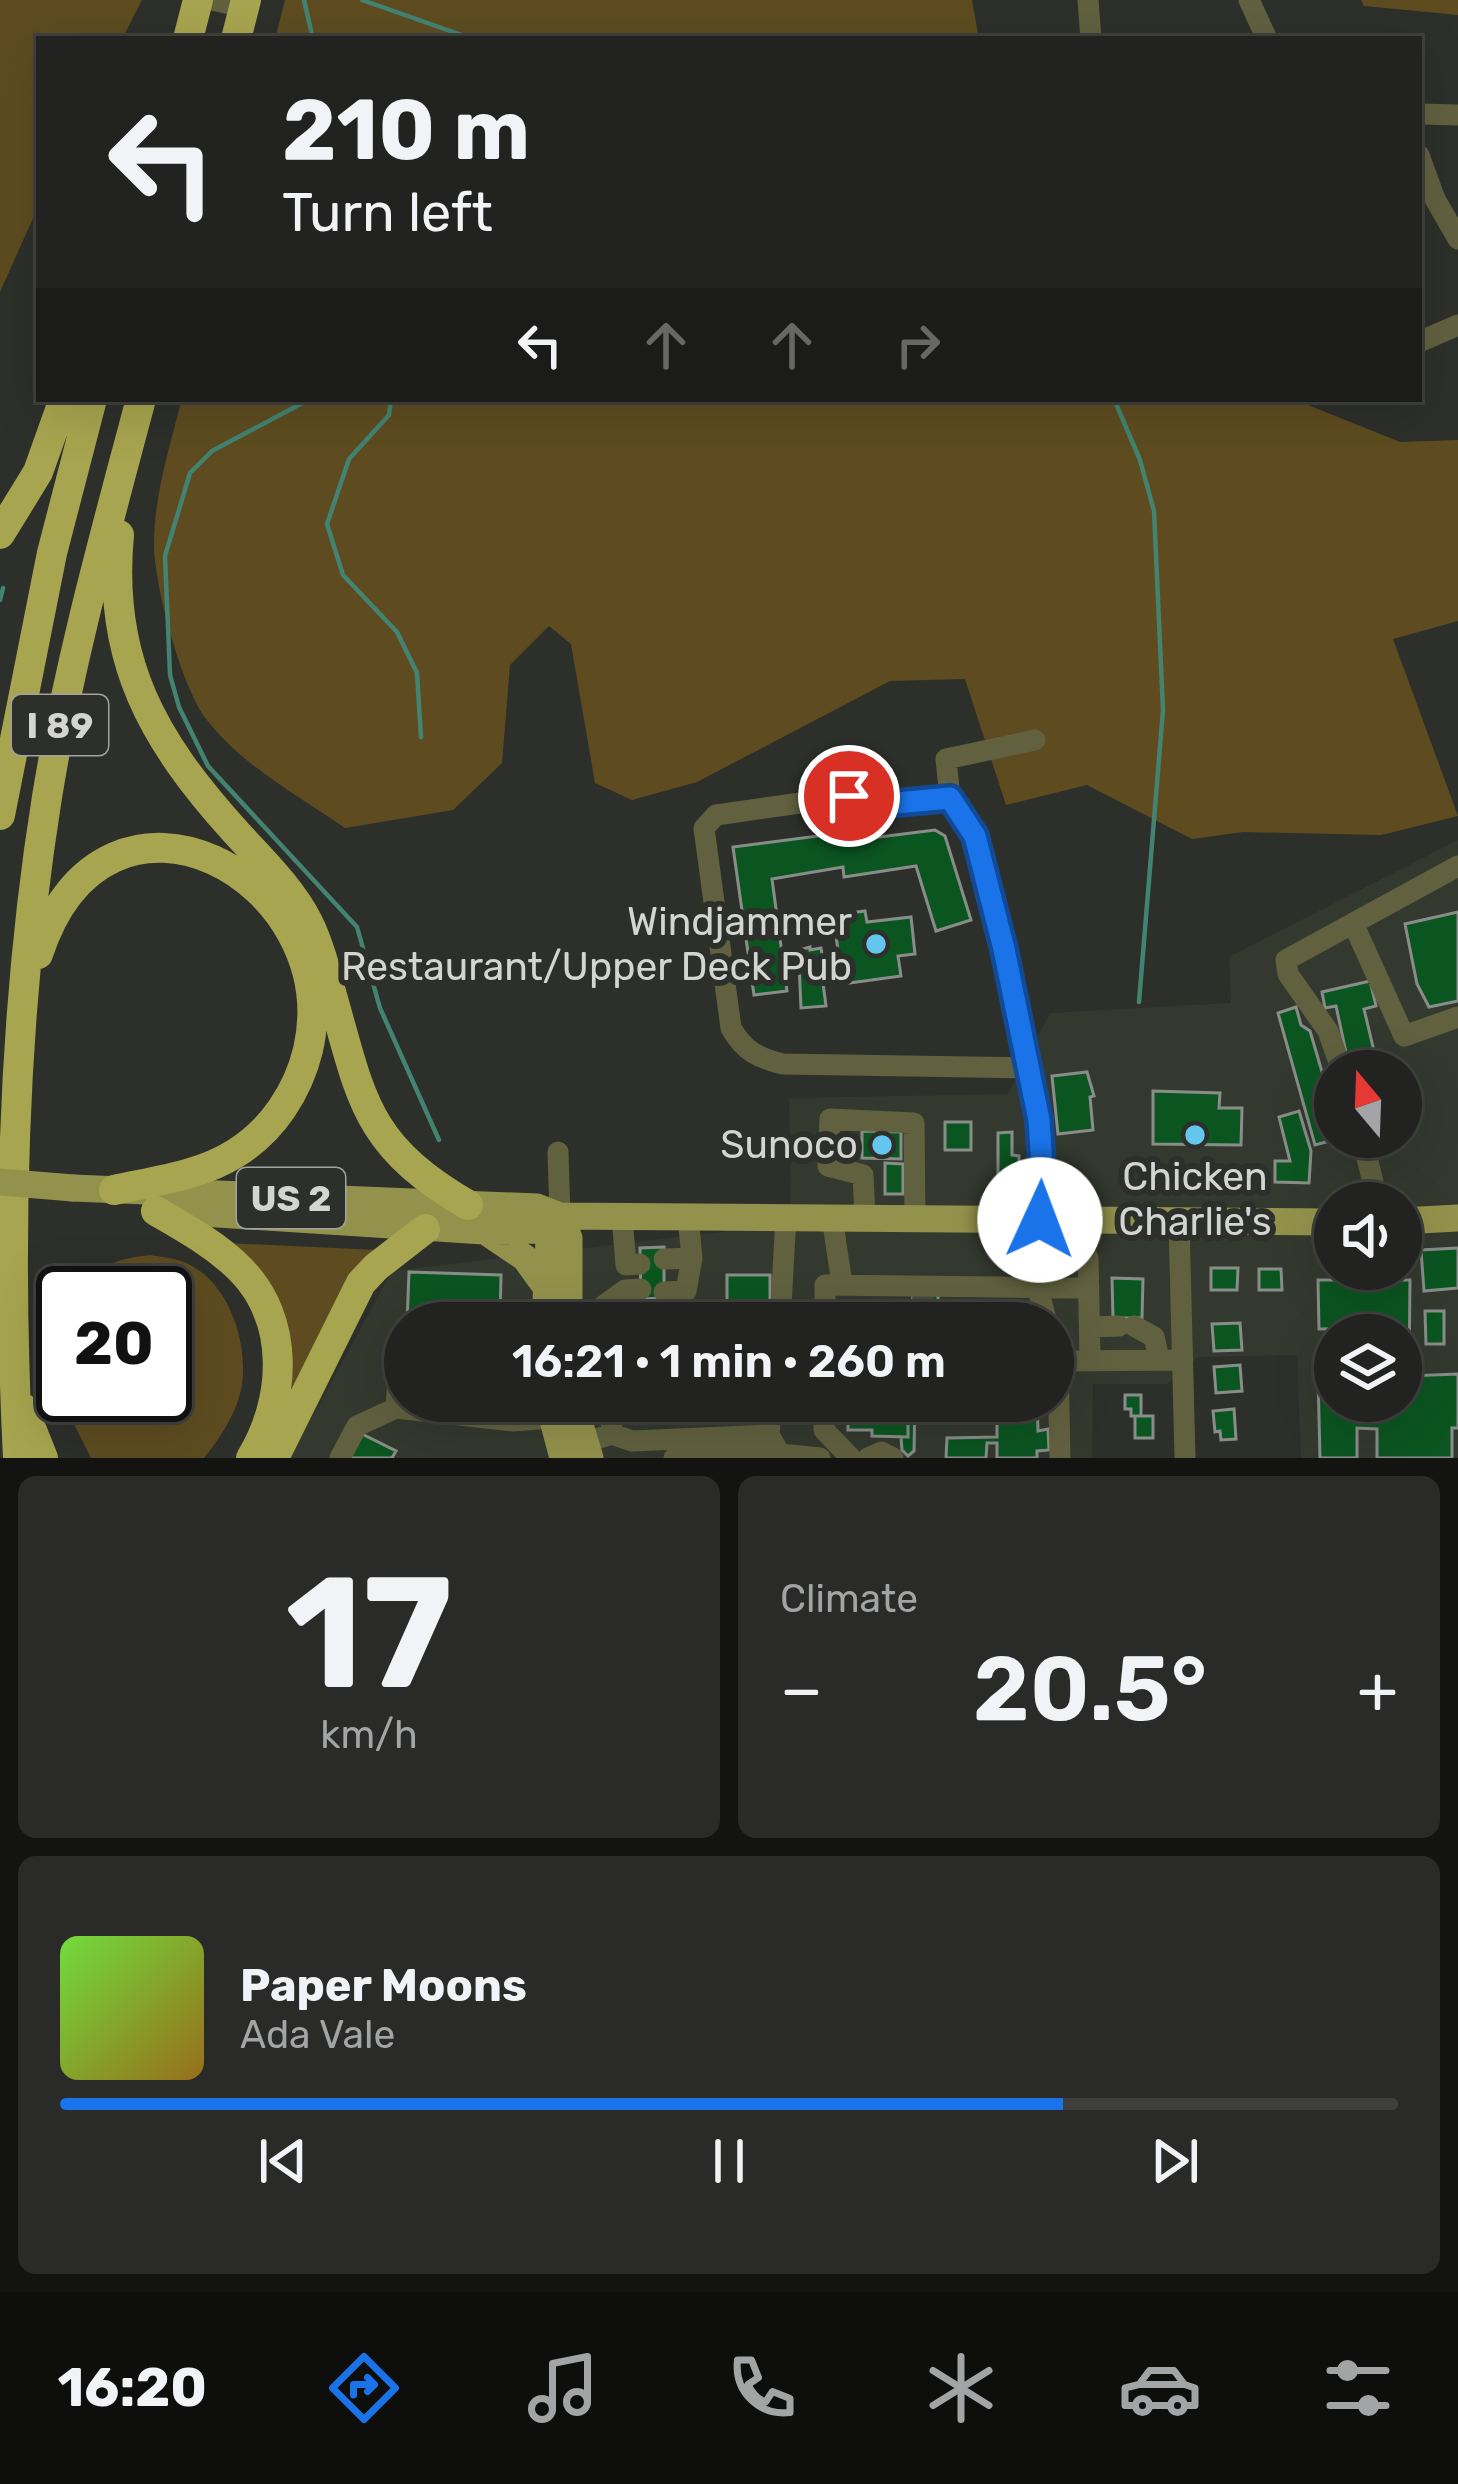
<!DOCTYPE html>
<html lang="en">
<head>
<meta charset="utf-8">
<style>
	:root { --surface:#222320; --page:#2a2b29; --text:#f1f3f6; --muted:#a2a4a5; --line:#3f403e; --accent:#1a73e8 }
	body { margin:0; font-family:Rubik,sans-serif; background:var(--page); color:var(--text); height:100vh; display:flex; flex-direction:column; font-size:45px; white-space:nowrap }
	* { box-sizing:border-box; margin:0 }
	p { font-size:39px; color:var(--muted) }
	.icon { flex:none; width:66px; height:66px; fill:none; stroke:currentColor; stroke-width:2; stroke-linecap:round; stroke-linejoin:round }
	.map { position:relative; height:1458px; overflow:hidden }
	.drawer { display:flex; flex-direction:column; gap:18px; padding:18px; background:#131312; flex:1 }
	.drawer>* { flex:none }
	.banner { position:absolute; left:36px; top:36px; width:1386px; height:366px; border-radius:0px; box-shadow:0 12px 48px #0002,0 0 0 3px var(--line); background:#222320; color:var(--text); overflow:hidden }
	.needle { width:78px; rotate:341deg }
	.fabs { position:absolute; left:1314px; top:1050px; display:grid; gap:24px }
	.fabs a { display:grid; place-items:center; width:108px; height:108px; border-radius:50%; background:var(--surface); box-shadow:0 12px 48px #0002,0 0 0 3px var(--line); font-size:60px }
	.speed { position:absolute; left:36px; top:1266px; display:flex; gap:24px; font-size:60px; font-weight:700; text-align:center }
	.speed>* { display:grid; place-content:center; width:156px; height:156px; border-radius:50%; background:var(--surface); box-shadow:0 12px 48px #0002,0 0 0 3px var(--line); line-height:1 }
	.speed .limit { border:6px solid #111; border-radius:18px; background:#fff; color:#111 }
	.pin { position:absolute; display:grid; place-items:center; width:102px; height:102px; color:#fff; margin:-51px; border:6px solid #fff; border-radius:50%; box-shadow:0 3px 12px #0007 }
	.me { position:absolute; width:132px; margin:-66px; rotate:2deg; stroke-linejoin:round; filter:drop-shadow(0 0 9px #0008) }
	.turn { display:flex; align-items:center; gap:42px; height:252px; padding:0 48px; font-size:54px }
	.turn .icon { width:156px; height:156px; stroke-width:2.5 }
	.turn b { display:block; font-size:84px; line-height:102px }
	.lanes { display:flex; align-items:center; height:114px; padding:0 48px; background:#0003; justify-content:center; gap:60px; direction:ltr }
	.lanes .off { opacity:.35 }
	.big { font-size:90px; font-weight:600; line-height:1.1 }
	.drawer .widget { flex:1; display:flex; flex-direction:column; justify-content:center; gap:18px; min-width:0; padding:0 42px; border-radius:18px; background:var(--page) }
	.drawer .dial { align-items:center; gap:0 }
	.dial b { font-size:156px; line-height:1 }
	.song { display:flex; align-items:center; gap:36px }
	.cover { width:144px; height:144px; border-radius:18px; background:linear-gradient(135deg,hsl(100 70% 55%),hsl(40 70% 35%)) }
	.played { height:12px; border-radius:6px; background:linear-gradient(90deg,var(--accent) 75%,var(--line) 75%) }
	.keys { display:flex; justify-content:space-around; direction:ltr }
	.heat { display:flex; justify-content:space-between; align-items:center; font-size:66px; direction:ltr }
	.drawer .tiles { flex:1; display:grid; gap:18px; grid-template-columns:1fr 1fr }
	.widget:last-child { grid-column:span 2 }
	.trip { position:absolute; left:384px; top:1302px; width:690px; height:120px; border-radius:60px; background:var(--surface); box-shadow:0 12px 48px #0002,0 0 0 3px var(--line); font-weight:600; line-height:120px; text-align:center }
	.dock { display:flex; height:192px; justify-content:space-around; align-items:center; background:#0e0e0d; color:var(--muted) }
	.dock .icon { width:84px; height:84px }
	.dock .active { color:var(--accent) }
	.dock b { font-size:54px; color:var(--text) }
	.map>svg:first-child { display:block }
	.built { fill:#34392f; fill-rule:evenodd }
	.green { fill:#5e4c20 }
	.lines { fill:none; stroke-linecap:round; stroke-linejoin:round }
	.stream { stroke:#428371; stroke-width:4.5 }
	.building { fill:#0b5521; stroke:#898d8a; stroke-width:3 }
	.minor-tunnel { stroke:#464844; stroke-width:21; stroke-dasharray:21 10; stroke-linecap:butt }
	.minor { stroke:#616140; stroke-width:21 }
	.major { stroke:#93924c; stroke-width:27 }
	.highway { stroke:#a7a54f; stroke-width:30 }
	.major-bridge { stroke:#93924c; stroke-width:27 }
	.route-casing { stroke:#114b97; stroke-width:30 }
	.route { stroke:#1a73e8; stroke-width:21 }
	.poi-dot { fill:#64c5ee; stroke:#2d2f2b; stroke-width:4.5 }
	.labels { text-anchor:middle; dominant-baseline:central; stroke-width:12; stroke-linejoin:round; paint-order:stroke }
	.shield { fill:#2d2f2b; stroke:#a2a3a0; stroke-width:3 }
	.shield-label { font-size:36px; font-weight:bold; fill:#d4d5d2 }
	.poi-label { font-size:39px; fill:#d4d5d2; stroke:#2d2f2b; text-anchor:end }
</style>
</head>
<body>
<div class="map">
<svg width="1458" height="1458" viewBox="0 0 1458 1458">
	<rect width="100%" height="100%" fill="#2d2f2b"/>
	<!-- built -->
	<path class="built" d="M1458,840V1458H1301L1297,1355L1197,1357L1167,1384H1093L1092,1458H290L392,1271L729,1231H791L789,1098L1008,1094L1050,1013L1231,1003L1229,957ZM1335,1071H1401V1137H1335ZM1335,1203H1401V1269H1335ZM405,1323H1053V1401H405ZM1335,1335H1401V1401H1335Z"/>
	<!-- green -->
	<path class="green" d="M0,0H142L122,39H39V205L0,292Z
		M285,0H972L979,39H275Z
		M1361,0H1458V15L1364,6Z
		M182,399H1161L1164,402L1293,399L1400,442L1458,440V621L1393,639L1458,816L1381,835L1243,832L1192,839L1087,785L1006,805L965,679L890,681L697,782L632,800L595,783L571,644L549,626L510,665L502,763L453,810L345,828C297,795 243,766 207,720C182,689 154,585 154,544C154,496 170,445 182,399Z
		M225,1243L377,1250L276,1436L284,1396Z
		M150,1255C161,1257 176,1258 186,1263C228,1281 248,1341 242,1384C238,1411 221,1437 204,1458H91L73,1422L69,1395H165V1293H75C98,1266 115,1259 150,1255Z"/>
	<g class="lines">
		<!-- stream -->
		<path class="stream" d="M304,0L313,39
			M362,0L473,39
			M310,399L212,451L190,473L165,556L170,675L179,707L208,766L357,927L380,1008L439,1140
			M391,399L389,415L349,459L327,524L343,575L397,632L417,673L421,737
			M1114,399L1140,460L1154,511L1163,710L1139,1002
			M0,600L3,588"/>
	</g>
	<!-- building -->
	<path class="building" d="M838,799L842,821L822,824L819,803Z
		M837,822L839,842L935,830L945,836L971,920L936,931L916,866L844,877L843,867L772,879L787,991L754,995L733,847L826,835L825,824Z
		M865,911L867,922L911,917L915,954L898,956L901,976L842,984L836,935L844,934L842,914Z
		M1458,912V1001L1429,1007L1417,984L1405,924Z
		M810,947V950L821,948L823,960L794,964L792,952Z
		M820,960L826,1006L801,1008L799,964Z
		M1370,981L1376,1006L1364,1009L1374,1051L1347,1057L1336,1006L1325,1008L1322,992Z
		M1296,1007L1301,1025L1310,1031L1335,1116V1137L1341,1138L1315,1145L1278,1013Z
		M1087,1072L1094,1096L1090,1097L1093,1130L1058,1134L1052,1076Z
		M1153,1091L1220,1093L1219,1108H1242L1241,1145L1153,1144Z
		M1299,1111L1311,1151L1309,1183L1275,1182V1161H1290L1279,1117Z
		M945,1122H971V1150H945Z
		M862,1131L901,1132V1159L862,1158Z
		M1012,1132V1155L1019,1156V1181H998V1133Z
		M885,1163L903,1164V1194H885Z
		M664,1247V1298L641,1299L640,1248Z
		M1458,1248V1288L1424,1291L1421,1250Z
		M1211,1268H1238L1237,1290H1211Z
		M1259,1269H1281L1282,1290H1259Z
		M409,1272L501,1275L500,1323H407Z
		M727,1275H770V1316L727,1315Z
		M1112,1278L1143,1279L1142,1318H1113Z
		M1318,1280H1410L1409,1376L1458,1374V1428H1452V1458H1377V1429L1357,1428V1458H1320L1318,1376L1335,1375V1401H1401V1335H1362V1328L1319,1329Z
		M913,1293H938V1316L1018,1315L1019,1323H1037H848L884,1320V1313L895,1312V1320H912Z
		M1425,1311H1444V1344H1426Z
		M1240,1323L1242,1350L1214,1351L1212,1324Z
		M1240,1365L1242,1391L1216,1393L1214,1367Z
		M1125,1395H1141V1416H1131V1409H1125Z
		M625,1401H693V1420L625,1419Z
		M693,1401H745V1420H693Z
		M848,1401H908V1437L872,1436V1430H848Z
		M908,1401H915L914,1451L908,1456L902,1450L901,1437H908Z
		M997,1401H1037L1038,1431L1048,1429L1049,1450L1037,1451V1458H997V1443H987L986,1458H946L947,1438L997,1437Z
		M1234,1409L1236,1439L1221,1440L1220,1431L1215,1432L1213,1411Z
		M1135,1416H1153V1438H1135Z
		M358,1432L396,1451L392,1458H345Z"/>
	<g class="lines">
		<!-- minor-tunnel -->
		<path class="minor-tunnel" d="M912,1303L938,1304"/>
		<!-- minor -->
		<path class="minor" d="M212,0L244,7
			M1088,0L1091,39
			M1249,0L1267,39
			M1419,114L1458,115
			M1419,155L1435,199L1458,239
			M1419,342L1458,325
			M1035,740L946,759L950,798L975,836L989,884L1034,1095L1042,1166L1038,1289L1047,1323
			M950,798L886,804L849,796L716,815L704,828L731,1028C744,1051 758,1058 783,1064L1026,1068
			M1353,923L1404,1036L1458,1017
			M1342,1071L1328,1031L1288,974L1286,960L1458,866
			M1362,1137L1378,1203
			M558,1152L560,1216
			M622,1217L626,1265L640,1264
			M832,1217L842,1284
			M865,1218L863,1175L828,1166L830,1119L914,1123L915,1218
			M1072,1220L1088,1258L1090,1359
			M1179,1222L1185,1458
			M664,1259L692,1258L688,1217
			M664,1292L686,1291L692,1258
			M606,1323L603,1306L625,1290L641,1289
			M780,1323L786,1217
			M825,1323V1285L1089,1288
			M1134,1326L1154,1337L1159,1359
			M1091,1327L1119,1326
			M405,1344H400L396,1408L513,1421L551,1418
			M1053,1344L1058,1361L1060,1458
			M1058,1361L1183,1360
			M610,1401L612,1434
			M824,1401V1430L851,1458
			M769,1435L772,1401
			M584,1443L612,1434L632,1441L769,1435L780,1454L820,1458
			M340,1458L357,1426L396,1408
			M674,1458L780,1454
			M868,1458L881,1452L893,1458"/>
		<!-- major -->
		<path class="major" d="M73,1188L537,1207L560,1216L1335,1222
			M155,1210L484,1231L538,1230L560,1216
			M560,1216L569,1238V1323
			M1401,1221L1458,1218
			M488,1233L525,1258L546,1287
			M545,1323L549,1239L560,1216
			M548,1401L563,1458
			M573,1401L590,1458"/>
		<!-- highway -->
		<path class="highway" d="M188,39L198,0
			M236,39L246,0
			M0,534L38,472L64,399
			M119,535C107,660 153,740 234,830C260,859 290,887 308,922C319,944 325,968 331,992C362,1100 364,1144 468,1205
			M0,815L52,553L92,399
			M38,954C106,746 347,879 308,1050C298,1091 273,1130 236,1153C200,1176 155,1181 114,1190
			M156,1211C185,1228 216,1245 240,1269C291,1320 286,1401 251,1458
			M23,1408L43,1458
			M18,1458C7,1237 12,1015 47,797C69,662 106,531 141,399
			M274,1458L361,1283L376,1267L425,1229"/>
		<!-- major-bridge -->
		<path class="major-bridge" d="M0,1182L73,1188"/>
	</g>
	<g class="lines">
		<!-- route casing -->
		<g class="route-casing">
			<path id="route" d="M849,796L886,804L950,798L975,836L1004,949L1039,1120L1042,1166L1040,1220"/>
		</g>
		<!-- route -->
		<use href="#route" class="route"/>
	</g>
	<!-- markers -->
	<g class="poi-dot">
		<circle cx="876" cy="944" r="12"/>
		<circle cx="1195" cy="1135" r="12"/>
		<circle cx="882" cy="1145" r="12"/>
	</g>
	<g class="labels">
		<!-- shield labels -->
		<g class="shield">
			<rect x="12" y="695" width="96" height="60" rx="9"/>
			<rect x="237" y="1168" width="108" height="60" rx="9"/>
		</g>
		<g class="shield-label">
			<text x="60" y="725">I 89</text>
			<text x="291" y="1198">US 2</text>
		</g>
		<!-- poi labels -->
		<g class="poi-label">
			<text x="852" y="922">Windjammer<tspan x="852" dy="45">Restaurant/Upper Deck Pub</tspan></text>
			<text x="858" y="1145">Sunoco</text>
			<text x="1195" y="1177" text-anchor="middle">Chicken<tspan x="1195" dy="45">Charlie's</tspan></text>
		</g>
	</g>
</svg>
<div class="fabs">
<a><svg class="needle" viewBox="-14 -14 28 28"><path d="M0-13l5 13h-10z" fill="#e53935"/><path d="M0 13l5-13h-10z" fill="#a2a4a5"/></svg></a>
<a><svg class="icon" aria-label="sound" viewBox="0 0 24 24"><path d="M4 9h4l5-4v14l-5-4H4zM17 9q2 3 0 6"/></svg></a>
<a><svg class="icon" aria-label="layers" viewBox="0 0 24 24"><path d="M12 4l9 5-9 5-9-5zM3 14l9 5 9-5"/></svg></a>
</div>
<div class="speed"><div class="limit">20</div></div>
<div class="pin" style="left:849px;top:796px;background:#d93025"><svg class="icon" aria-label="arrive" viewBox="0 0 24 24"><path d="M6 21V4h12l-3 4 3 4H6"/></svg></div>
<svg class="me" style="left:1040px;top:1220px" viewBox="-20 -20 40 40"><circle r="19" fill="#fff"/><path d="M0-13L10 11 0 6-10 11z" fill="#1a73e8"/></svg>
<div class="trip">16:21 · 1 min · 260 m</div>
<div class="banner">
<div class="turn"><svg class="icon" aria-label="left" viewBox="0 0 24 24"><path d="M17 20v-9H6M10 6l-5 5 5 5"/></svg><div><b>210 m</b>Turn left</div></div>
<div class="lanes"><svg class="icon" aria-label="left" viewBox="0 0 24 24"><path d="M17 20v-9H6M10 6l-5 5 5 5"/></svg><svg class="icon off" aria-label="ahead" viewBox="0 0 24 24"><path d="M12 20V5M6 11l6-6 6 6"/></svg><svg class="icon off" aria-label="ahead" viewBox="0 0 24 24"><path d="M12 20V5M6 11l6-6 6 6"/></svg><svg class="icon off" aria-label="right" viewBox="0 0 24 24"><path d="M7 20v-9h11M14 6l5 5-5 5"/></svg></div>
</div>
</div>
<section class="drawer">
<div class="tiles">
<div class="widget dial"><b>17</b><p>km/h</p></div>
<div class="widget"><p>Climate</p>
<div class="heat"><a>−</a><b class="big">20.5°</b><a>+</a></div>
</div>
<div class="widget">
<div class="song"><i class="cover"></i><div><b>Paper Moons</b><p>Ada Vale</p></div></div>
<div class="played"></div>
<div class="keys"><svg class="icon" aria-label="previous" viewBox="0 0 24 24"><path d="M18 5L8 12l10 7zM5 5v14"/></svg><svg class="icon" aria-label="pause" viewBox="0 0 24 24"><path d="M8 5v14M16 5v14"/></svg><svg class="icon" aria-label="next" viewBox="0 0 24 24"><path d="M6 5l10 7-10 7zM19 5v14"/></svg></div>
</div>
</div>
</section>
<nav class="dock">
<b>16:20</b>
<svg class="icon active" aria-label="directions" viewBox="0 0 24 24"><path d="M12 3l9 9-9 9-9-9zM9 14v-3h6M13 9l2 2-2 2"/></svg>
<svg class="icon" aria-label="music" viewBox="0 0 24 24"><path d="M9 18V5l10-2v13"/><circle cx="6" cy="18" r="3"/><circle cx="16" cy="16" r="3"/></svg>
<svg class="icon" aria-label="phone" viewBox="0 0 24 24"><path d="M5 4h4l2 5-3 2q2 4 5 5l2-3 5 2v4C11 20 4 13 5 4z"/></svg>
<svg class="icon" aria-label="climate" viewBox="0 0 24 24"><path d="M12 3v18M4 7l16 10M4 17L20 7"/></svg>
<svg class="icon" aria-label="car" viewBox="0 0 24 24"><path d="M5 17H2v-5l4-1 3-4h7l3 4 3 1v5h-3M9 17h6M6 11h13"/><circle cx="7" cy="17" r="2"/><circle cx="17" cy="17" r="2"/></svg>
<svg class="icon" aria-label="filters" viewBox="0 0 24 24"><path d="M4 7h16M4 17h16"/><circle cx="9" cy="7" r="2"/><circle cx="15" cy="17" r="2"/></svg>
</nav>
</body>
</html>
